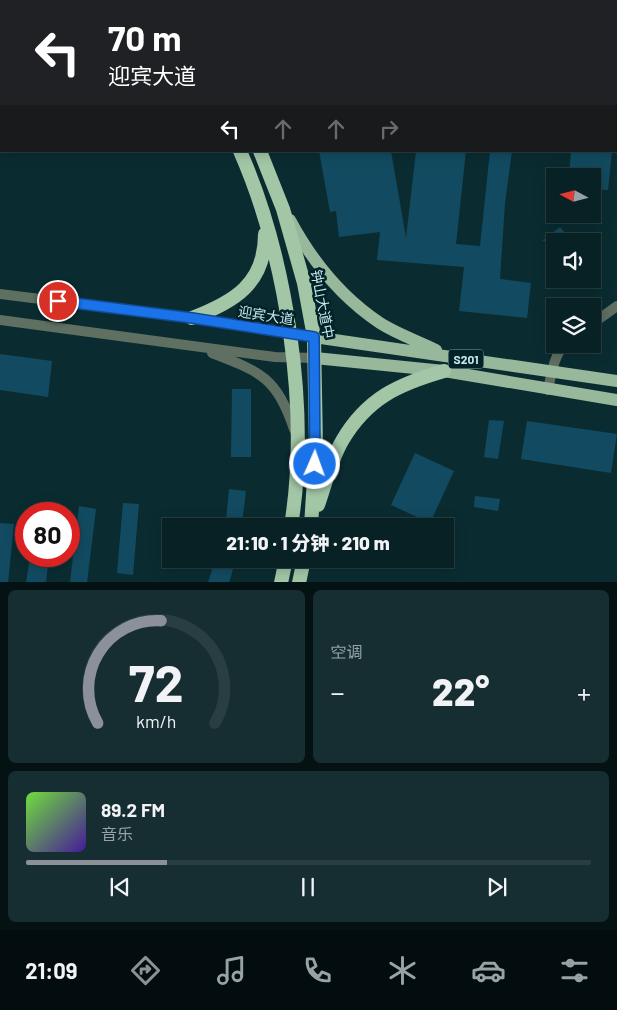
<!DOCTYPE html>
<html lang="zh">
<head>
<meta charset="utf-8">
<style>
	:root { --surface:#082125; --page:#162e32; --text:#f1f3f6; --muted:#98a3a7; --line:#293e42; --accent:#8c9099 }
	body { margin:0; font-family:Barlow,"Noto Sans SC",sans-serif; background:var(--page); color:var(--text); height:100vh; display:flex; flex-direction:column; font-size:19px; white-space:nowrap }
	* { box-sizing:border-box; margin:0 }
	p { font-size:16px; color:var(--muted) }
	.icon { flex:none; width:28px; height:28px; fill:none; stroke:currentColor; stroke-width:2; stroke-linecap:round; stroke-linejoin:round }
	.map { position:relative; height:582px; overflow:hidden }
	.details { display:flex; flex-direction:column; gap:8px; padding:8px; background:#041214; flex:1 }
	.details>* { flex:none }
	.hud { position:absolute; left:0px; top:0px; width:618px; height:152px; box-shadow:0 2px 12px #0003,0 0 0 1px var(--line); background:#202124; color:#fff; overflow:hidden }
	.needle { width:32px; rotate:277deg }
	.controls { position:absolute; left:546px; top:168px; display:grid; gap:10px }
	.controls a { display:grid; place-items:center; width:55px; height:55px; border-radius:0px; background:var(--surface); box-shadow:0 2px 12px #0003,0 0 0 1px var(--line); font-size:25px }
	.speed { position:absolute; left:15px; top:502px; display:flex; gap:10px; font-size:25px; font-weight:700; text-align:center }
	.speed>* { display:grid; place-content:center; width:65px; height:65px; border-radius:50%; background:var(--surface); box-shadow:0 2px 12px #0003,0 0 0 1px var(--line); line-height:1 }
	.speed .limit { border:8px solid #d22; background:#fff; color:#111 }
	.pin { position:absolute; display:grid; place-items:center; width:42px; height:42px; color:#fff; margin:-21px; border:2px solid #fff; border-radius:50%; box-shadow:0 1px 5px #0007 }
	.me { position:absolute; width:55px; margin:-28px; rotate:2deg; stroke-linejoin:round; filter:drop-shadow(0 0 4px #0008) }
	.turn { display:flex; align-items:center; gap:18px; height:105px; padding:0 25px; font-size:22px }
	.turn .icon { width:65px; height:65px; stroke-width:2.5 }
	.turn b { display:block; font-size:35px; line-height:42px }
	.lanes { display:flex; align-items:center; height:48px; padding:0 25px; background:#0003; justify-content:center; gap:25px; direction:ltr }
	.lanes .off { opacity:.35 }
	.big { font-size:38px; font-weight:800; line-height:1.1 }
	.details .tile { flex:1; display:flex; flex-direction:column; justify-content:center; gap:8px; min-width:0; padding:0 18px; border-radius:8px; background:var(--page) }
	.details .dial { align-items:center; gap:0 }
	.dial svg { height:130px; overflow:visible; fill:none; stroke:var(--line); stroke-width:7; stroke-linecap:round; text-anchor:middle }
	.dial text { fill:var(--text); stroke:none }
	.song { display:flex; align-items:center; gap:15px }
	.cover { width:60px; height:60px; border-radius:8px; background:linear-gradient(135deg,hsl(100 70% 55%),hsl(260 70% 35%)) }
	.played { height:5px; border-radius:2px; background:linear-gradient(90deg,var(--accent) 25%,var(--line) 25%) }
	.keys { display:flex; justify-content:space-around; direction:ltr }
	.heat { display:flex; justify-content:space-between; align-items:center; font-size:28px; direction:ltr }
	.details .tiles { flex:1; display:grid; gap:8px; grid-template-columns:1fr 1fr }
	.tile:last-child { grid-column:span 2 }
	.trip { position:absolute; left:162px; top:518px; width:292px; height:50px; border-radius:0px; background:var(--surface); box-shadow:0 2px 12px #0003,0 0 0 1px var(--line); font-weight:800; line-height:50px; text-align:center }
	.tabs { display:flex; height:80px; justify-content:space-around; align-items:center; background:#030d0f; color:var(--muted) }
	.tabs .icon { width:35px; height:35px }
	.tabs .on { color:var(--accent) }
	.tabs b { font-size:22px; color:var(--text) }
	.map>svg:first-child { display:block }
	.building { fill:#124b61 }
	.lines { fill:none; stroke-linecap:round; stroke-linejoin:round }
	.minor { stroke:#5f6f61; stroke-width:10 }
	.tertiary { stroke:#5f6f61; stroke-width:10 }
	.primary { stroke:#97b89a; stroke-width:12 }
	.trunk { stroke:#a2c6a6; stroke-width:14 }
	.route-casing { stroke:#114b97; stroke-width:12 }
	.route { stroke:#1a73e8; stroke-width:9 }
	.labels { text-anchor:middle; dominant-baseline:central; stroke-width:5; stroke-linejoin:round; paint-order:stroke }
	.shield { fill:#012227; stroke:#8cabb0; stroke-width:1 }
	.shield-label { font-size:12px; font-weight:bold; fill:#c8e6eb }
	.street-label { font-size:14px; fill:#c8e6eb; stroke:#012227 }
</style>
</head>
<body>
<div class="map">
<svg width="617" height="583" viewBox="0 0 617 583">
	<rect width="100%" height="100%" fill="#0a2c31"/>
	<!-- building -->
	<path class="building" d="M319,151H391L406,238L416,151H466L456,244L480,246L490,151H512L505,203L500,279L531,283L527,318L459,311L464,267L377,260L380,232L339,237L336,211L330,212Z
		M571,151H612L608,190L592,189V176H569Z
		M560,227L572,241H542Z
		M0,354L52,361L48,397L0,390Z
		M232,389H251V457H231Z
		M489,420L504,421L498,459L484,457Z
		M527,421L617,434L611,473L521,459Z
		M415,453L454,471L430,523L391,505Z
		M229,489L246,491L242,523L226,520Z
		M475,496L500,499L498,511L474,507Z
		M123,503L139,504L133,575L117,573Z
		M79,506L96,509L87,583L70,582Z
		M0,523L14,524L8,583H0Z
		M30,556H49L46,583H26Z
		M215,559H236L229,583H208Z"/>
	<g class="lines">
		<!-- minor -->
		<path class="minor" d="M592,324L617,306
			M548,390C551,376 554,353 566,344"/>
		<!-- tertiary -->
		<path class="tertiary" d="M0,294L192,318L314,337
			M0,320L275,357L315,358
			M212,353C261,372 276,377 294,429"/>
		<!-- primary -->
		<path class="primary" d="M290,220C312,261 341,297 380,323C397,334 418,341 436,350
			M314,337L617,381
			M315,358L444,371L617,400"/>
		<!-- trunk -->
		<path class="trunk" d="M169,0V1
			M188,0L189,1
			M240,151C287,258 310,410 291,526
			M260,151L283,209L304,283L314,337L316,447L311,526
			M192,318C234,302 265,284 265,234
			M318,505C325,485 331,460 342,441C367,398 399,384 444,371
			M281,583L286,559
			M299,583L304,559"/>
	</g>
	<g class="lines">
		<!-- route casing -->
		<g class="route-casing">
			<path id="route" d="M58,301L192,318L314,337L315,464"/>
		</g>
		<!-- route -->
		<use href="#route" class="route"/>
	</g>
	<g class="labels">
		<!-- shield labels -->
		<rect class="shield" x="448.5" y="349.5" width="35" height="19" rx="4"/>
		<g class="shield-label">
			<text x="466" y="359">S201</text>
		</g>
		<!-- street labels -->
		<g class="street-label">
			<text transform="translate(323 304) rotate(79)">钟山大道中</text>
			<text transform="translate(266 315) rotate(9)">迎宾大道</text>
		</g>
	</g>
</svg>
<div class="controls">
<a><svg class="needle" viewBox="-14 -14 28 28"><path d="M0-13l5 13h-10z" fill="#e53935"/><path d="M0 13l5-13h-10z" fill="#98a3a7"/></svg></a>
<a><svg class="icon" aria-label="sound" viewBox="0 0 24 24"><path d="M4 9h4l5-4v14l-5-4H4zM17 9q2 3 0 6"/></svg></a>
<a><svg class="icon" aria-label="layers" viewBox="0 0 24 24"><path d="M12 4l9 5-9 5-9-5zM3 14l9 5 9-5"/></svg></a>
</div>
<div class="speed"><div class="limit">80</div></div>
<div class="pin" style="left:58px;top:301px;background:#d93025"><svg class="icon" aria-label="arrive" viewBox="0 0 24 24"><path d="M6 21V4h12l-3 4 3 4H6"/></svg></div>
<svg class="me" style="left:315px;top:464px" viewBox="-20 -20 40 40"><circle r="17" fill="#1a73e8" stroke="#fff" stroke-width="3"/><path d="M0-11L8 9 0 5-8 9z" fill="#fff"/></svg>
<div class="trip">21:10 · 1 分钟 · 210 m</div>
<div class="hud">
<div class="turn"><svg class="icon" aria-label="left" viewBox="0 0 24 24"><path d="M17 20v-9H6M10 6l-5 5 5 5"/></svg><div><b>70 m</b>迎宾大道</div></div>
<div class="lanes"><svg class="icon" aria-label="left" viewBox="0 0 24 24"><path d="M17 20v-9H6M10 6l-5 5 5 5"/></svg><svg class="icon off" aria-label="ahead" viewBox="0 0 24 24"><path d="M12 20V5M6 11l6-6 6 6"/></svg><svg class="icon off" aria-label="ahead" viewBox="0 0 24 24"><path d="M12 20V5M6 11l6-6 6 6"/></svg><svg class="icon off" aria-label="right" viewBox="0 0 24 24"><path d="M7 20v-9h11M14 6l5 5-5 5"/></svg></div>
</div>
</div>
<section class="details">
<div class="tiles">
<div class="tile dial"><svg viewBox="0 0 100 80">
<path d="M14 69A42 42 0 1 1 86 69"/>
<path d="M14 69A42 42 0 0 1 53 6" stroke="#8c9099"/>
<text x="50" y="56" font-size="32" font-weight="700">72</text>
<text x="50" y="72" font-size="11">km/h</text>
</svg></div>
<div class="tile"><p>空调</p>
<div class="heat"><a>−</a><b class="big">22°</b><a>+</a></div>
</div>
<div class="tile">
<div class="song"><i class="cover"></i><div><b>89.2 FM</b><p>音乐</p></div></div>
<div class="played"></div>
<div class="keys"><svg class="icon" aria-label="previous" viewBox="0 0 24 24"><path d="M18 5L8 12l10 7zM5 5v14"/></svg><svg class="icon" aria-label="pause" viewBox="0 0 24 24"><path d="M8 5v14M16 5v14"/></svg><svg class="icon" aria-label="next" viewBox="0 0 24 24"><path d="M6 5l10 7-10 7zM19 5v14"/></svg></div>
</div>
</div>
</section>
<nav class="tabs">
<b>21:09</b>
<svg class="icon on" aria-label="directions" viewBox="0 0 24 24"><path d="M12 3l9 9-9 9-9-9zM9 14v-3h6M13 9l2 2-2 2"/></svg>
<svg class="icon" aria-label="music" viewBox="0 0 24 24"><path d="M9 18V5l10-2v13"/><circle cx="6" cy="18" r="3"/><circle cx="16" cy="16" r="3"/></svg>
<svg class="icon" aria-label="phone" viewBox="0 0 24 24"><path d="M5 4h4l2 5-3 2q2 4 5 5l2-3 5 2v4C11 20 4 13 5 4z"/></svg>
<svg class="icon" aria-label="climate" viewBox="0 0 24 24"><path d="M12 3v18M4 7l16 10M4 17L20 7"/></svg>
<svg class="icon" aria-label="car" viewBox="0 0 24 24"><path d="M5 17H2v-5l4-1 3-4h7l3 4 3 1v5h-3M9 17h6M6 11h13"/><circle cx="7" cy="17" r="2"/><circle cx="17" cy="17" r="2"/></svg>
<svg class="icon" aria-label="filters" viewBox="0 0 24 24"><path d="M4 7h16M4 17h16"/><circle cx="9" cy="7" r="2"/><circle cx="15" cy="17" r="2"/></svg>
</nav>
</body>
</html>
